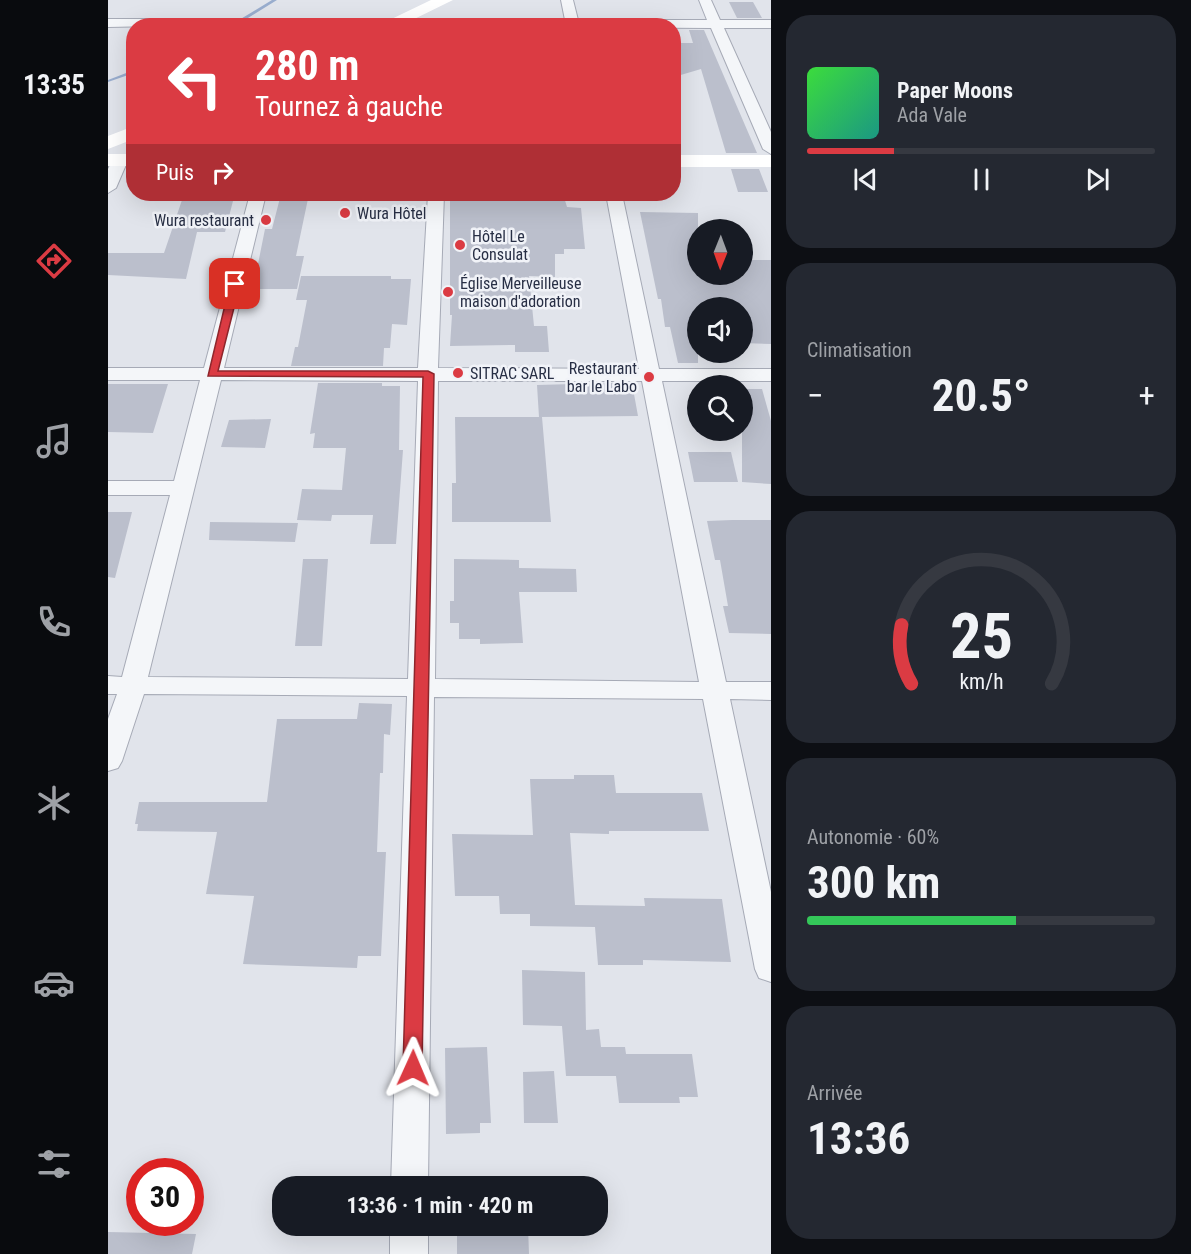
<!DOCTYPE html>
<html lang="fr">
<head>
<meta charset="utf-8">
<style>
	:root { --surface:#171b24; --page:#242831; --text:#f1f3f6; --muted:#9ea1a6; --line:#363941; --accent:#db3b43 }
	body { margin:0; font-family:"Roboto Condensed",sans-serif; background:var(--page); color:var(--text); height:100vh; display:flex; flex-direction:column; font-size:22px; white-space:nowrap }
	* { box-sizing:border-box; margin:0 }
	p { font-size:20px; color:var(--muted) }
	.icon { flex:none; width:33px; height:33px; fill:none; stroke:currentColor; stroke-width:2; stroke-linecap:round; stroke-linejoin:round }
	.map { position:relative; flex:1; overflow:hidden }
	.details { display:flex; flex-direction:column; gap:15px; padding:15px; background:#0d0f14; width:420px }
	.details>* { flex:none }
	.banner { position:absolute; left:18px; top:18px; width:555px; height:183px; border-radius:24px; box-shadow:0 6px 24px #0002; background:#db3b43; color:#fff; overflow:hidden }
	.needle { width:39px; rotate:181deg }
	.controls { position:absolute; left:579px; top:219px; display:grid; gap:12px }
	.controls a { display:grid; place-items:center; width:66px; height:66px; border-radius:50%; background:var(--surface); box-shadow:0 6px 24px #0002; font-size:30px }
	.speed { position:absolute; left:18px; top:1158px; display:flex; gap:12px; font-size:30px; font-weight:700; text-align:center }
	.speed>* { display:grid; place-content:center; width:78px; height:78px; border-radius:50%; background:var(--surface); box-shadow:0 6px 24px #0002; line-height:1 }
	.speed .limit { border:9px solid #d22; background:#fff; color:#111 }
	.pin { position:absolute; display:grid; place-items:center; width:51px; height:51px; color:#fff; margin:-26px; border-radius:12px; box-shadow:0 3px 9px #0006 }
	.me { position:absolute; width:66px; margin:-33px; rotate:1deg; stroke-linejoin:round; filter:drop-shadow(0 0 4px #0008) }
	.turn { display:flex; align-items:center; gap:21px; height:126px; padding:0 30px; font-size:27px }
	.turn .icon { width:78px; height:78px; stroke-width:2.5 }
	.turn b { display:block; font-size:42px; line-height:51px }
	.then { display:flex; align-items:center; height:57px; padding:0 30px; background:#0003; gap:12px; font-size:22px }
	.big { font-size:45px; font-weight:700; line-height:1.1 }
	.details .tile { flex:1; display:flex; flex-direction:column; justify-content:center; gap:9px; min-width:0; padding:0 21px; border-radius:24px; background:var(--page) }
	.details .dial { align-items:center; gap:0 }
	.dial svg { height:156px; overflow:visible; fill:none; stroke:var(--line); stroke-width:7; stroke-linecap:round; text-anchor:middle }
	.dial text { fill:var(--text); stroke:none }
	.song { display:flex; align-items:center; gap:18px }
	.cover { width:72px; height:72px; border-radius:9px; background:linear-gradient(135deg,hsl(120 70% 55%),hsl(170 70% 35%)) }
	.played { height:6px; border-radius:3px; background:linear-gradient(90deg,var(--accent) 25%,var(--line) 25%) }
	.keys { display:flex; justify-content:space-around; direction:ltr }
	.heat { display:flex; justify-content:space-between; align-items:center; font-size:33px; direction:ltr }
	.charge { height:9px; border-radius:4px; background:linear-gradient(90deg,#34c759 60%,var(--line) 0) }
	.trip { position:absolute; left:164px; top:1176px; width:336px; height:60px; border-radius:24px; background:var(--surface); box-shadow:0 6px 24px #0002; font-weight:700; line-height:60px; text-align:center }
	main { display:flex; flex:1; min-height:0 }
	.tab-bar { display:flex; flex-direction:column; width:108px; justify-content:space-around; align-items:center; background:#090b0e; color:var(--muted) }
	.tab-bar .icon { width:42px; height:42px }
	.tab-bar .on { color:var(--accent) }
	.tab-bar b { font-size:27px; color:var(--text) }
	.map>svg:first-child { display:block }
	.lines { fill:none; stroke-linecap:round; stroke-linejoin:round }
	.stream { fill:#99adce; fill-rule:evenodd }
	.building { fill:#bbbfcc }
	.street-casing { stroke:#a6aab6; stroke-width:2 }
	.street { fill:#f4f6f9; fill-rule:evenodd }
	.secondary { fill:#fff; fill-rule:evenodd }
	.route { fill:#db3b43; stroke:#8e262c; stroke-width:1.5 }
	.poi-dot { fill:#db3b43; stroke:#f1f3f8; stroke-width:2 }
	.labels { text-anchor:middle; dominant-baseline:central; stroke-width:5; stroke-linejoin:round; paint-order:stroke }
	.far-poi-label { font-size:16px; fill:#282f45; stroke:#f1f3f8; text-anchor:start }
</style>
</head>
<body>
<main>
<nav class="tab-bar">
<b>13:35</b>
<svg class="icon on" aria-label="directions" viewBox="0 0 24 24"><path d="M12 3l9 9-9 9-9-9zM9 14v-3h6M13 9l2 2-2 2"/></svg>
<svg class="icon" aria-label="music" viewBox="0 0 24 24"><path d="M9 18V5l10-2v13"/><circle cx="6" cy="18" r="3"/><circle cx="16" cy="16" r="3"/></svg>
<svg class="icon" aria-label="phone" viewBox="0 0 24 24"><path d="M5 4h4l2 5-3 2q2 4 5 5l2-3 5 2v4C11 20 4 13 5 4z"/></svg>
<svg class="icon" aria-label="climate" viewBox="0 0 24 24"><path d="M12 3v18M4 7l16 10M4 17L20 7"/></svg>
<svg class="icon" aria-label="car" viewBox="0 0 24 24"><path d="M5 17H2v-5l4-1 3-4h7l3 4 3 1v5h-3M9 17h6M6 11h13"/><circle cx="7" cy="17" r="2"/><circle cx="17" cy="17" r="2"/></svg>
<svg class="icon" aria-label="filters" viewBox="0 0 24 24"><path d="M4 7h16M4 17h16"/><circle cx="9" cy="7" r="2"/><circle cx="15" cy="17" r="2"/></svg>
</nav>
<div class="map">
<svg width="663" height="1254" viewBox="0 0 663 1254">
	<rect width="100%" height="100%" fill="#e1e4eb"/>
	<g class="lines">
		<!-- stream -->
		<path class="stream" d="M164,0H169L127,26H121Z
			M26,70V73L0,82V80Z"/>
	</g>
	<!-- building -->
	<path class="building" d="M621,2H645L654,18H629Z
		M581,30H596L649,153H618L593,69L566,77V43H585Z
		M623,169H651L660,192H630Z
		M173,194H201L188,256H196L189,289H145L157,229H164Z
		M455,194L459,207L473,208L477,249H456V254H447V277L421,276L426,326H439L441,352H407V345L342,346L344,315H342V197Z
		M74,200L125,201L117,232H89L78,279L0,275V253H56Z
		M532,212L590,213V274H634V260H663V344L634,343V308H590V363H570L562,327H557L553,299H550Z
		M193,276H283V279H303L299,325L284,324L282,348H276L275,366H183L187,347H190L199,300H188Z
		M210,383H274V386H292L291,450H295L288,544H262L265,515H224L223,521L189,520L194,489L234,490L238,448H205L207,433L202,434Z
		M503,383H524L530,416L431,417L429,385Z
		M0,384H60L45,433L0,432Z
		M634,389H654L663,421V484L634,482Z
		M347,417H434L443,522H344V483H348Z
		M163,419L157,448L113,447L121,420Z
		M580,452H623L630,482H586Z
		M0,512H24L7,578L0,577Z
		M624,520H663V634L621,633L615,606H620L612,560H607L599,521Z
		M102,522L190,523L187,542L101,540Z
		M195,559H220L214,646H187Z
		M346,559L411,560V568L468,569L469,592H411L415,643L372,644V639H351V623H342V601H346Z
		M251,703L284,704L282,735L276,734L275,773H272L269,852H278L273,956H250L249,968L135,964L146,896L98,894L109,832L29,831L30,824H27L31,802H159L169,719H249Z
		M466,775H506L508,793H594L601,831H501V834L462,833L467,905L537,906L536,898L614,899L623,962L535,960V965H490L487,927L422,926V914H392L391,896H347L344,834L425,835L422,779H466Z
		M414,970L477,972L478,1030L491,1029L493,1047H517L518,1054H584L590,1097H571L572,1103H511L508,1076H458L454,1026L415,1025Z
		M379,1047L383,1123H372V1133L338,1134L337,1048Z
		M446,1071L450,1123H416L415,1072Z
		M349,1227H420L421,1254H349Z
		M0,1232L88,1234L84,1254H0Z"/>
	<g class="lines">
		<!-- street casing -->
		<g class="street-casing">
			<path id="street" d="M453,0H465L470,20H599L591,0H603L612,20H663V28H616L663,132V154L655,149L603,28L278,26L277,23L283,19L457,20Z
				M0,19H44L50,23L49,26L0,27Z
				M12,155L20,160L8,188L0,193V169L6,157Z
				M142,194H158L116,368H310L320,194H336L330,368L531,369L498,194H514L551,369H663V381H554L618,682H663V700L622,699L663,892V982L651,978L647,969L595,699L326,697L320,1186H283L299,696L36,694L14,761L10,768L0,771V719L9,694H0V676L14,677L62,495H0V481H66L92,380H0V368H96ZM113,380L310,381L300,679L40,677ZM330,381H534L591,682L327,679Z
				M282,1226H320V1254H282Z"/>
		</g>
		<!-- street -->
		<use href="#street" class="street"/>
		<!-- secondary -->
		<path class="secondary" d="M323,0H345L292,26H269Z
			M26,126V139L0,149V136Z
			M0,154H26V166H0Z
			M566,155H663V167H566Z"/>
	</g>
	<!-- route -->
	<path class="route" d="M127,281L132,284L110,371H320L326,374L314,1068L311,1073L305,1075L298,1073L295,1068L315,377L100,376L122,284Z"/>
	<!-- markers -->
	<g class="poi-dot">
		<circle cx="237" cy="213" r="6"/>
		<circle cx="158" cy="220" r="6"/>
		<circle cx="352" cy="245" r="6"/>
		<circle cx="340" cy="292" r="6"/>
		<circle cx="350" cy="373" r="6"/>
		<circle cx="541" cy="377" r="6"/>
	</g>
	<g class="labels">
		<!-- far-poi labels -->
		<g class="far-poi-label">
			<text x="249" y="213">Wura Hôtel</text>
			<text x="146" y="220" text-anchor="end">Wura restaurant</text>
			<text x="364" y="236">Hôtel Le<tspan x="364" dy="18">Consulat</tspan></text>
			<text x="352" y="283">Église Merveilleuse<tspan x="352" dy="18">maison d'adoration</tspan></text>
			<text x="529" y="368" text-anchor="end">Restaurant<tspan x="529" dy="18">bar le Labo</tspan></text>
			<text x="362" y="373">SITRAC SARL</text>
		</g>
	</g>
</svg>
<div class="controls">
<a><svg class="needle" viewBox="-14 -14 28 28"><path d="M0-13l5 13h-10z" fill="#e53935"/><path d="M0 13l5-13h-10z" fill="#9ea1a6"/></svg></a>
<a><svg class="icon" aria-label="sound" viewBox="0 0 24 24"><path d="M4 9h4l5-4v14l-5-4H4zM17 9q2 3 0 6"/></svg></a>
<a><svg class="icon" aria-label="search" viewBox="0 0 24 24"><circle cx="10" cy="10" r="6"/><path d="M15 15l6 6"/></svg></a>
</div>
<div class="speed"><div class="limit">30</div></div>
<div class="pin" style="left:127px;top:284px;background:#d93025"><svg class="icon" aria-label="arrive" viewBox="0 0 24 24"><path d="M6 21V4h12l-3 4 3 4H6"/></svg></div>
<svg class="me" style="left:305px;top:1068px" viewBox="-20 -20 40 40"><path d="M0-17L14 15 0 8-14 15z" fill="#db3b43" stroke="#fff" stroke-width="4"/></svg>
<div class="trip">13:36 · 1 min · 420 m</div>
<div class="banner">
<div class="turn"><svg class="icon" aria-label="left" viewBox="0 0 24 24"><path d="M17 20v-9H6M10 6l-5 5 5 5"/></svg><div><b>280 m</b>Tournez à gauche</div></div>
<div class="then">Puis<svg class="icon" aria-label="right" viewBox="0 0 24 24"><path d="M7 20v-9h11M14 6l5 5-5 5"/></svg></div>
</div>
</div>
<section class="details">
<div class="tile">
<div class="song"><i class="cover"></i><div><b>Paper Moons</b><p>Ada Vale</p></div></div>
<div class="played"></div>
<div class="keys"><svg class="icon" aria-label="previous" viewBox="0 0 24 24"><path d="M18 5L8 12l10 7zM5 5v14"/></svg><svg class="icon" aria-label="pause" viewBox="0 0 24 24"><path d="M8 5v14M16 5v14"/></svg><svg class="icon" aria-label="next" viewBox="0 0 24 24"><path d="M6 5l10 7-10 7zM19 5v14"/></svg></div>
</div>
<div class="tile"><p>Climatisation</p>
<div class="heat"><a>−</a><b class="big">20.5°</b><a>+</a></div>
</div>
<div class="tile dial"><svg viewBox="0 0 100 80">
<path d="M14 69A42 42 0 1 1 86 69"/>
<path d="M14 69A42 42 0 0 1 9 39" stroke="#db3b43"/>
<text x="50" y="56" font-size="32" font-weight="700">25</text>
<text x="50" y="72" font-size="11">km/h</text>
</svg></div>
<div class="tile"><p>Autonomie · 60%</p><b class="big">300 km</b><div class="charge"></div></div>
<div class="tile"><p>Arrivée</p><b class="big">13:36</b></div>
</section>
</main>
</body>
</html>
